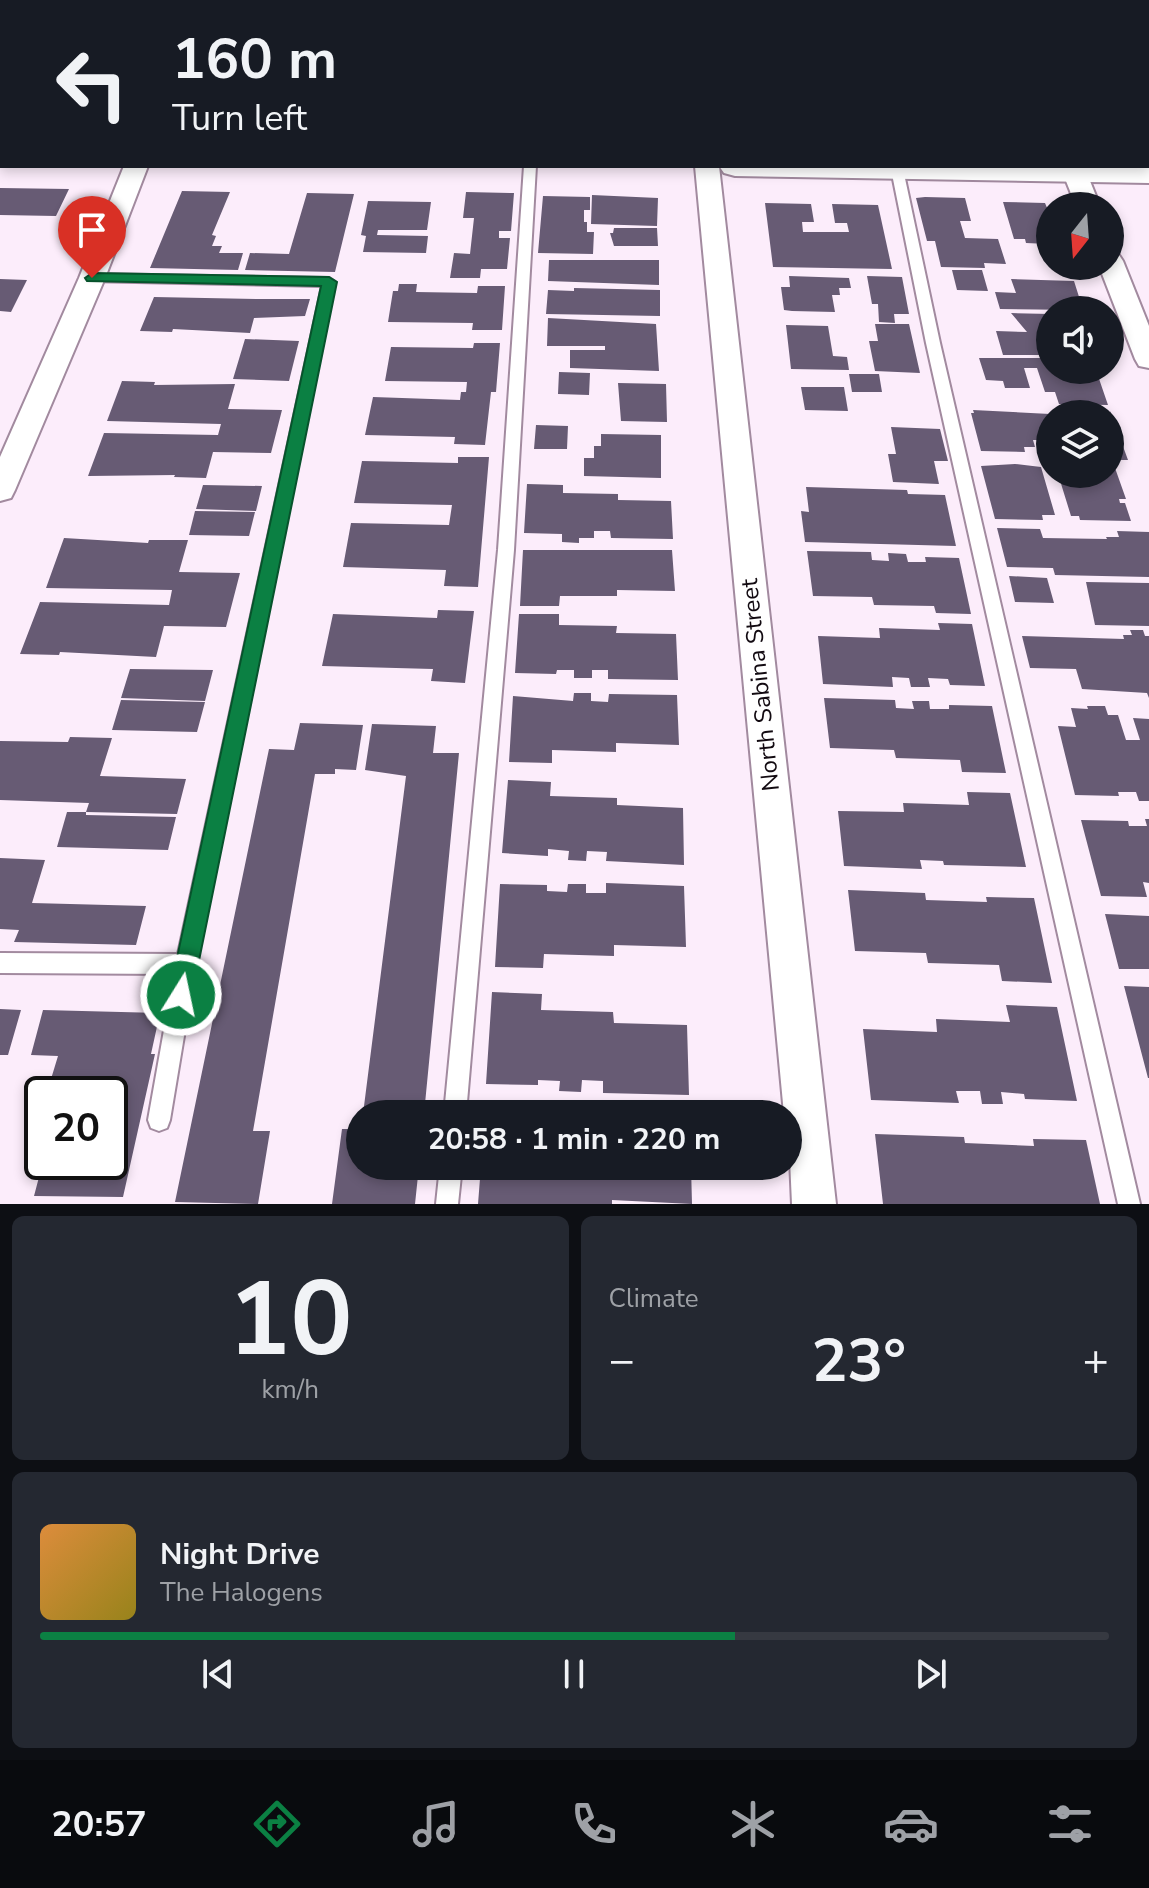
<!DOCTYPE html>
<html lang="en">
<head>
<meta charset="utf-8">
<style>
	:root { --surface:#171b24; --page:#242831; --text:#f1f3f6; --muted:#9ea1a6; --line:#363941; --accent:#0b8043 }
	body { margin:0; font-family:"Nunito Sans",sans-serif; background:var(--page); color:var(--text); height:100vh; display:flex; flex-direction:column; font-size:30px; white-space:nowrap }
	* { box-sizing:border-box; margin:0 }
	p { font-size:26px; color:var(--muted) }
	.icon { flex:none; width:44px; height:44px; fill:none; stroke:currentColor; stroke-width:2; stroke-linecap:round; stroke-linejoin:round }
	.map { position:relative; height:1204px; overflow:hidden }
	.sheet { display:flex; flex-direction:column; gap:12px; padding:12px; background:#0d0f14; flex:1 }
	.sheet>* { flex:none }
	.hud { position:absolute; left:0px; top:0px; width:1150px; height:168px; box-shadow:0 4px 12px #0003; background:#171b24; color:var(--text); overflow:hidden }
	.needle { width:52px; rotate:197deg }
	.fabs { position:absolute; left:1036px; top:192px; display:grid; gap:16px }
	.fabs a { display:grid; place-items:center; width:88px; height:88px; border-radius:50%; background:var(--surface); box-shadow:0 4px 12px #0003; font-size:40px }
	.speed { position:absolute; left:24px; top:1076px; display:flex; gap:16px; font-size:40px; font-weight:700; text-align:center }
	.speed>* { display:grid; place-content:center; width:104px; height:104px; border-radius:50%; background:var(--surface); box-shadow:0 4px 12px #0003; line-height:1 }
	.speed .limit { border:4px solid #111; border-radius:12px; background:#fff; color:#111 }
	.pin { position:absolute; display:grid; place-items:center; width:68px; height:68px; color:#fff; margin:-82px -34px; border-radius:50% 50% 50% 0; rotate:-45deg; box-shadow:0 0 8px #0007 }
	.pin .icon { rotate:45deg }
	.me { position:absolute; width:88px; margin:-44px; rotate:10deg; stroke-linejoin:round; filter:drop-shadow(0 0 6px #0008) }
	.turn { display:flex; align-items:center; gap:28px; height:168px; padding:0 40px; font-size:36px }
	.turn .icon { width:104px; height:104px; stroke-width:2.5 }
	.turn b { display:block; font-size:56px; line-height:68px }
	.big { font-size:60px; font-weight:700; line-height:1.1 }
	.sheet .card { flex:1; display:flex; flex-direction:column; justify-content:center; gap:12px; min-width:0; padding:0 28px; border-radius:12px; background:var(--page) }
	.sheet .dial { align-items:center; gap:0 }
	.dial b { font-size:104px; line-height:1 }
	.song { display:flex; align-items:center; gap:24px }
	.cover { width:96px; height:96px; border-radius:12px; background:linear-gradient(135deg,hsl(30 70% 55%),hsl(50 70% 35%)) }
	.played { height:8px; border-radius:4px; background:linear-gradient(90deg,var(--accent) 65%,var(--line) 65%) }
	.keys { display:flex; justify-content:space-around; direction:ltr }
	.heat { display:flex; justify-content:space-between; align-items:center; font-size:44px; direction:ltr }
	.sheet .tiles { flex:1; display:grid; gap:12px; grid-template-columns:1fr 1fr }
	.card:last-child { grid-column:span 2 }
	.trip { position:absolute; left:346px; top:1100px; width:456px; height:80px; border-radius:40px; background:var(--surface); box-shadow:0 4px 12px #0003; font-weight:700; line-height:80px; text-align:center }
	.tabs { display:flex; height:128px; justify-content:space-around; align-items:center; background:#090b0e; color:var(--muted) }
	.tabs .icon { width:56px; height:56px }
	.tabs .on { color:var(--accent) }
	.tabs b { font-size:36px; color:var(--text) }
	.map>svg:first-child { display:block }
	.building { fill:#675b74 }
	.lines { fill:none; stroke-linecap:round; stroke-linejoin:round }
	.lane-casing { stroke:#a28a9f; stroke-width:4 }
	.street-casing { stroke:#a28a9f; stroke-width:4 }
	.secondary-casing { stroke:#a28a9f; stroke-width:4 }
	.lane { fill:#fff; fill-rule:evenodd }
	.street { fill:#fff; fill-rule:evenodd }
	.secondary { fill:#fff; fill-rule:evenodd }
	.route { fill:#0b8043; stroke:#07532c; stroke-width:2 }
	.labels { text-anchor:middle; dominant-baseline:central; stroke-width:7; stroke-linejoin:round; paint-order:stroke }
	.street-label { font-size:24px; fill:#120a11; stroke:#fff }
</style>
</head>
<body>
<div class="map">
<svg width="1149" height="1204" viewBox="0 0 1149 1204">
	<rect width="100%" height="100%" fill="#fcedfb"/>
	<!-- building -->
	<path class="building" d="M0,188L69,189L56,216L0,215Z
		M182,191L230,192L212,235L216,236L212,246H222L219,253H243L238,270L150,268Z
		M466,192L514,193L511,231H499V238H510L507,269H481L480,278H450L454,253L470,254L474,218H463Z
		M307,193L354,194L335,272L245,270L250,253L289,254Z
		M592,195L658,198L657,226L591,224Z
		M543,196L590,197V210H584V222H587V232H594L593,254L538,253Z
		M925,197L965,198L971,221H960L965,238L998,239L1006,264L984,263L985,268L941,267L935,241H927L916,198Z
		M368,201L431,202L427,230H378L377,235L428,236L426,253L363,252L366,236L361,235Z
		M1003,202L1045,203L1050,215L1048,244L1026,243L1025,239H1014Z
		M765,203L811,204L814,222H802L803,232H849L847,223H835L832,204L878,205L892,269L773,267Z
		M614,228H657L658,246H614L610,233H613Z
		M549,260H659V285L548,281Z
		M952,270H982L988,291L957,290Z
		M789,276L849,278L851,288H839L840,295H832L835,312L792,311L784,310L781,287H790Z
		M867,276L902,277L909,314H894L895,323L879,322L878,304H872Z
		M0,279L27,280L11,312L0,311Z
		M1011,279L1074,281L1080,300H1075L1078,310L1000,309L995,292L1016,293Z
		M399,284H417L416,292L477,293L478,286H505L502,330H472L473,323L388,322L393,291H398Z
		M574,288L660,290V316L546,314L548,290L574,291Z
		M154,297L259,299H310L305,316L254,318L250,333L173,329L172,332L140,331Z
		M1011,313L1050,314V355H1003L996,331L1027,332Z
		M548,318L656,324L659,371L570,368V350H605V346H547Z
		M875,324H909L920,373L875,371L869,341H878Z
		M786,325L828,326L833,356L847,357L849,370L791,369Z
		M245,339L299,341L289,381L233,379Z
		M474,343H500L496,392H491L485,445L454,444L455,437L365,435L373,397L460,400L461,392H466L467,382L385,381L391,347L473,348Z
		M979,358H1050V370H1096L1108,405L1059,404L1055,392H1045L1037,368H1024L1030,388H1005L1003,381L986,380Z
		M559,372L590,373L589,395L558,394Z
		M849,374H879L882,392H852Z
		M122,381L155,382L154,385L235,384L228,409L282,410L271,453L213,452L206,478L174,477L175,475L88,476L104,433L218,435L221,424L107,421Z
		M618,383L666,384L667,422L621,421Z
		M801,387H844L848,411L805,410Z
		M973,410L1050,414V440H1033L1035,447H1024L1025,452L981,451L971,413H974Z
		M1110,411L1128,460H1110Z
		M536,425L568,426L567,449H534Z
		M891,427L940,429L948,461H934L939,484L893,482L888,454H896Z
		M601,434L661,435V478L584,476V458H594V446H601Z
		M458,457H489L478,587L444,586L446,570L343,567L351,523L449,525L452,505L354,503L362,461L458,463Z
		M1015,464L1041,467L1055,515H1042L1043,520L995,519L981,466Z
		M1110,468H1115L1126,499H1119L1120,503H1125L1131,521L1080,520L1079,516H1071L1058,474H1110Z
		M527,484L563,485V493L618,494V500L671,501L673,539L611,538L610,531H594V538H579V543L562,542V534L524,533Z
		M203,485L262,486L256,511L196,509Z
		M806,487L907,490L908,494L945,495L956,546L805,542L801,511L809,512Z
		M195,511L255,512L249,536L189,535Z
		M997,528L1040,529L1043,538L1107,539L1106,537H1119L1117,531L1149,532V577L1055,575L1053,568L1007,567Z
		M64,538L148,543L149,540H188L179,572L240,573L226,627L164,626L156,657L60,652L59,655L20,654L40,602L169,605L172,590L46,588Z
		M523,550H672L675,591L617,590V596H560L559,606H520Z
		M807,551L871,552L872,560L889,561L888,553L906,554L908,562H926L925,557L959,558L971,614L936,613L934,606L874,605L872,597L813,596Z
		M1009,576L1047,578L1054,603L1015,602Z
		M1086,582L1149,583V626L1095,625Z
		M438,610L474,611L465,683L431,681L433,669L322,666L333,614L437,618Z
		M519,614H559V625L617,626L616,633L676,634L678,680L608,679V670H592V678H574V670H557L556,674L515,673Z
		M938,623L972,624L985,686L950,685L948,679L928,678L930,687H911L909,678L892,677L893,687L823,684L818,636L880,638L879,628L940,630Z
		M1130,630H1143L1145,636H1149V698L1147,693L1082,689L1076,669L1030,668L1022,636L1124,639L1123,635H1132Z
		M130,669L213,670L205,701L121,698Z
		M574,693H591V701L608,702L609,694L677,695L679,745L616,743V752L552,750V763L509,762L513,696L573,701Z
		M824,698L895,700L896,708L914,709L912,701H929L930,709H949V705L992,706L1006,773L962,772L960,760L896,758L894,750L830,748Z
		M121,700L205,702L197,732L112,730Z
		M1087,706H1105L1108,715H1118L1126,740H1140L1133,718L1149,719V801H1139L1136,792H1118L1119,796L1075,795L1058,726L1076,727L1071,708L1088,709Z
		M300,723L363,725L356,770L335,769V774H315L253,1131H270L258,1204L175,1202L269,749L294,750Z
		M372,724L436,726L433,753H459L424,1114H363L406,776L365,770Z
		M70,737L112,738L100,776L186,779L177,814L86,812L89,803L0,800V741L68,742Z
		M508,780L551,782L550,796L617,798V805L683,808L684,865L606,861L607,852L587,851L586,861L568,860L569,851L548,849V856L502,853Z
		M967,792L1010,793L1026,867L944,865L943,861L920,860L922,869L844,866L838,811L904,812L903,803L969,805Z
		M67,812H86V815L176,817L168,850L57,847Z
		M1145,819H1149V883L1143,882L1147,897L1101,896L1081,820L1128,821L1129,826H1147Z
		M0,858L45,860L32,903L146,906L136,945L14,942L19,930L0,929Z
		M606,883L684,886L686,947L614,945V956L544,954L543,968L495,967L500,884L547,885V891L567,892L568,884H586V893H606Z
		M848,890L925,893L926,900L987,902L986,897L1034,898L1052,983L1002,981L999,965L928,963L926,953L855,951Z
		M1105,914L1149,916V969H1119Z
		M1124,986L1149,987V1078H1148Z
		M492,992L542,994L541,1010L613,1012L614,1023L687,1025L689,1095L603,1093V1081L582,1080L581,1092L559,1091L560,1081L538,1080V1085L486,1084Z
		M1006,1005L1057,1007L1077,1101L1025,1099L1024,1094L1001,1092L1003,1104H982L980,1091H956L959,1103L871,1100L863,1029L937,1032L936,1019L1010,1022Z
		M0,1009L21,1010L8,1055H0Z
		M43,1010L160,1013L151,1054H155L123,1197L34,1196L43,1162H110V1094H61L65,1079H51L58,1056L31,1055Z
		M342,1129H360V1166H419L415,1204H332Z
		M875,1134L964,1137L965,1143L1034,1146L1033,1139L1086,1140L1100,1204H883Z
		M481,1166H691L692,1204L612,1200V1204H478Z"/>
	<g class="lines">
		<!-- lane casing -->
		<g class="lane-casing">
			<path id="lane" d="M39,0H49L38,2Z
				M0,26H2V32H0Z
				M524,166H536L514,550L466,1114H444L498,550Z
				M899,166L903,169L940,343L1140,1204H1118L926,343L891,169Z
				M92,274L329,278L335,282L196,964L170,1120L167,1128L159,1131L151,1128L148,1120L174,974L0,973V953L178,954L322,286L88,281L86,278Z
				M440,1166H462L458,1204H436Z"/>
		</g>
		<!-- street casing -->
		<g class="street-casing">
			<path id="street" d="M203,0H223L202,2Z
				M598,0H618V2H598Z
				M996,0H1016L1017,2H997Z
				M124,166H148L105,278L15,490L11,498L0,501V457L79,278Z
				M695,166H719L836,1204H792L788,1114H784Z
				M1060,166H1084L1100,206H1076Z
				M1110,253L1119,255L1123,261L1149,326V368L1139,366L1135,359L1099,266H1110Z"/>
		</g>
		<!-- secondary casing -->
		<g class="secondary-casing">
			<path id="secondary" d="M0,146H2V164H0Z
				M1149,163V183L735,176L724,173L719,166H1148Z"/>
		</g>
		<!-- lane -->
		<use href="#lane" class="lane"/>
		<!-- street -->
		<use href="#street" class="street"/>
		<!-- secondary -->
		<use href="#secondary" class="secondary"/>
	</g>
	<!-- route -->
	<path class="route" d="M92,273L329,277L337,282L192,995L189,1003L181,1006L173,1003L169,995L321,286L87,281L85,278Z"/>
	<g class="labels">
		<!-- street labels -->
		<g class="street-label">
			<text transform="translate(760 685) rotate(-96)">North Sabina Street</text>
		</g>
	</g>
</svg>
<div class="fabs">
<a><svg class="needle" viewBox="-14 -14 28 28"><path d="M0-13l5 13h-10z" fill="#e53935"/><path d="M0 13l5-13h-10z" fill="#9ea1a6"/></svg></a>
<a><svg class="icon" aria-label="sound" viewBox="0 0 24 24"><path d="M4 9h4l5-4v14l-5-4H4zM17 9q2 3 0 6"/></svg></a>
<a><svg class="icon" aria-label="layers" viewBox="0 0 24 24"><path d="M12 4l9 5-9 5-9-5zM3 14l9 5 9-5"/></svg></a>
</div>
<div class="speed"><div class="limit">20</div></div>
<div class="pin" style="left:92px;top:278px;background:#d93025"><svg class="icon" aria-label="arrive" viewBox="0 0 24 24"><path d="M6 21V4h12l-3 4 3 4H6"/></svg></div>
<svg class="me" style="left:181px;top:995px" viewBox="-20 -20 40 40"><circle r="17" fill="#0b8043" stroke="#fff" stroke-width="3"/><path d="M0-11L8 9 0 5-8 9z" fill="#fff"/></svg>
<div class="trip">20:58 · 1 min · 220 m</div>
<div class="hud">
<div class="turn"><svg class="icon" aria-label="left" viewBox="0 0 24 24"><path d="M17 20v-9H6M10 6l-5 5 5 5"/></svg><div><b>160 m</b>Turn left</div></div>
</div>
</div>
<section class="sheet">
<div class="tiles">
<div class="card dial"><b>10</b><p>km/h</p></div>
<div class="card"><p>Climate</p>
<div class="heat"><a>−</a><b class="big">23°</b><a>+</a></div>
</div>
<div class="card">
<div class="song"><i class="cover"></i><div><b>Night Drive</b><p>The Halogens</p></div></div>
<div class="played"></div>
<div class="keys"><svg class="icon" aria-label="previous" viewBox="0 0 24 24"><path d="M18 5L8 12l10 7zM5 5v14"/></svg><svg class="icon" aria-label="pause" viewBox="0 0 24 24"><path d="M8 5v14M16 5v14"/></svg><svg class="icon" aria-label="next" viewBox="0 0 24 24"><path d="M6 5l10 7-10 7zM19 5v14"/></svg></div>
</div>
</div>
</section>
<nav class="tabs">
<b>20:57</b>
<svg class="icon on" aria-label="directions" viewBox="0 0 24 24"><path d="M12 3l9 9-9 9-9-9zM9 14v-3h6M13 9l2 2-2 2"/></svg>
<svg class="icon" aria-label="music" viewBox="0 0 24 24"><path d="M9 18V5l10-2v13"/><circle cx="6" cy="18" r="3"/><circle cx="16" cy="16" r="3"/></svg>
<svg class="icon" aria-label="phone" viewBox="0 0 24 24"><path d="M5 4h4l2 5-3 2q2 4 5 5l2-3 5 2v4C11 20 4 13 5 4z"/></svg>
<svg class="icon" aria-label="climate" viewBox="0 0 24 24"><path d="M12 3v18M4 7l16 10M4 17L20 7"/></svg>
<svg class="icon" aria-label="car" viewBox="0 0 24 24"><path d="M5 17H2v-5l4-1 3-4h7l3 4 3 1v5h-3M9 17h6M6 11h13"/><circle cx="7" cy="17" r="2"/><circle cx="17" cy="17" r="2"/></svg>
<svg class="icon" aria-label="filters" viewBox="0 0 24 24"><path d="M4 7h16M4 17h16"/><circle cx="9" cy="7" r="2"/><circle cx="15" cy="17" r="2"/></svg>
</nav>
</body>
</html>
